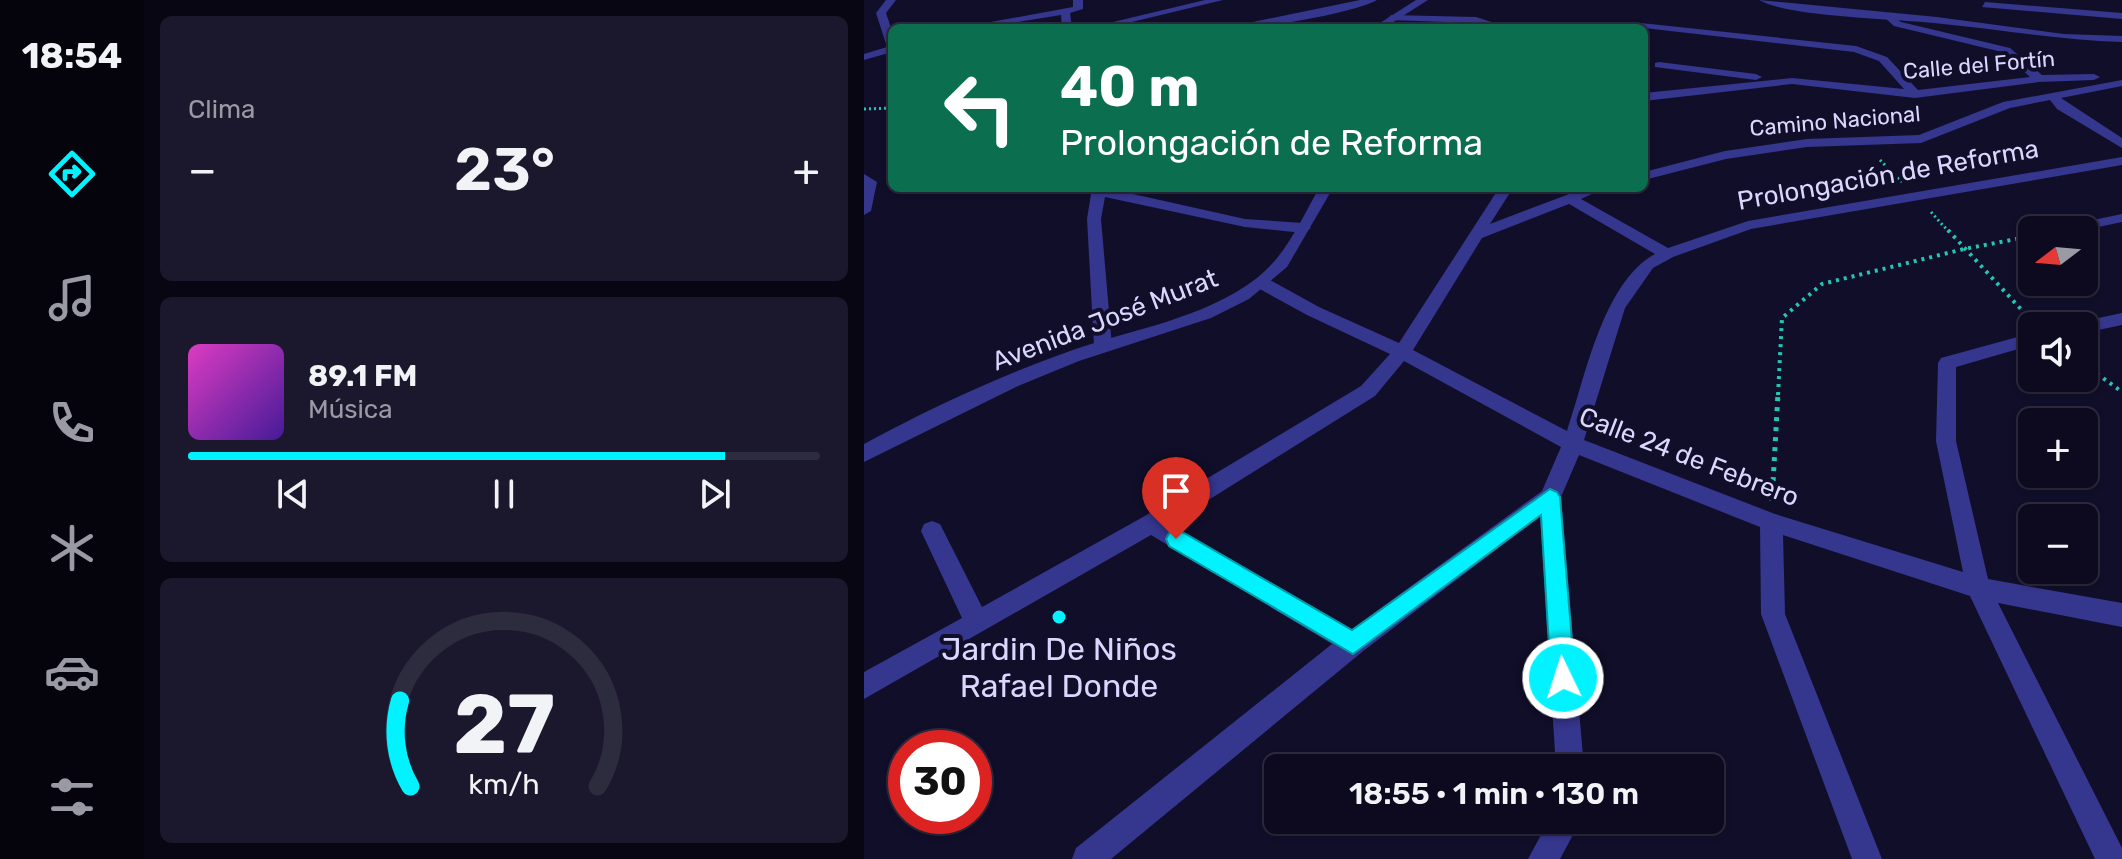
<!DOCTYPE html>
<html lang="es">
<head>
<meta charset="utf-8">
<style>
	:root { --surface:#0d0a20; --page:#1b182d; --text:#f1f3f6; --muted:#9a9aa5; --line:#2d2b3e; --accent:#03f2ff }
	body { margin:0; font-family:Rubik,sans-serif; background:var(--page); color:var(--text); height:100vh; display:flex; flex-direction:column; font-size:30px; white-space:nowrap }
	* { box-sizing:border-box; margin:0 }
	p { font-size:26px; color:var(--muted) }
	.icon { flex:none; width:44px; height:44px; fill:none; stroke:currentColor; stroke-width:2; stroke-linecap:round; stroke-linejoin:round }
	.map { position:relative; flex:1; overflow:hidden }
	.details { display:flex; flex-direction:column; gap:16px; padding:16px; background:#070612; width:720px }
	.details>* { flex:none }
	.hud { position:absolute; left:24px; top:24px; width:760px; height:168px; border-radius:12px; box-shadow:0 2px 6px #0004,0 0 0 2px var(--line); background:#0b6e4f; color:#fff; overflow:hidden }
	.needle { width:52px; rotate:254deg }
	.tools { position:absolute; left:1154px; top:216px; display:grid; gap:16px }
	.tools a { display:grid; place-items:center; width:80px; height:80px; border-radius:12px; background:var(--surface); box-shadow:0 2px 6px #0004,0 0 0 2px var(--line); font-size:40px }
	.speed { position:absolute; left:24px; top:730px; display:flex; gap:16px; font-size:40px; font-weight:700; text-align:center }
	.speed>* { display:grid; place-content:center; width:104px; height:104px; border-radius:50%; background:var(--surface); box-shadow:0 2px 6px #0004,0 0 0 2px var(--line); line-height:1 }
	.speed .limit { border:12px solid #d22; background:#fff; color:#111 }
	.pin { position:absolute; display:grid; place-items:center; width:68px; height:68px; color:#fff; margin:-82px -34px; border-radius:50% 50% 50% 0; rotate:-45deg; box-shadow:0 0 8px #0007 }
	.pin .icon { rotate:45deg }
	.me { position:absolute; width:88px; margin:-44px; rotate:356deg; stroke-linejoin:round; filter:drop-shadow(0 0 6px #0008) }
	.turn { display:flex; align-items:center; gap:28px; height:168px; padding:0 40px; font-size:36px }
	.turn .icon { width:104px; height:104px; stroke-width:2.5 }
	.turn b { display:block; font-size:56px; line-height:68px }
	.big { font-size:60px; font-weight:600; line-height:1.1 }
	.details .widget { flex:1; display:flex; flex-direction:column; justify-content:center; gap:12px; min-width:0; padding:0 28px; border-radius:12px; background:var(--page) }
	.details .dial { align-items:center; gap:0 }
	.dial svg { height:208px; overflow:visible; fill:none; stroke:var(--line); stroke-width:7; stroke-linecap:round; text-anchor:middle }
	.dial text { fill:var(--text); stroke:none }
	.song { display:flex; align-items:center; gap:24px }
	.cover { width:96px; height:96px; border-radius:12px; background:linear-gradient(135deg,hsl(310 70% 55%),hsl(260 70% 35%)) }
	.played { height:8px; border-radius:4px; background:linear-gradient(90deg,var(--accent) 85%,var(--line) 85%) }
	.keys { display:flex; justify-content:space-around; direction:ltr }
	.heat { display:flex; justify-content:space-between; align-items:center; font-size:44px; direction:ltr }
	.trip { position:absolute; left:400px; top:754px; width:460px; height:80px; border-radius:12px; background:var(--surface); box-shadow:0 2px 6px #0004,0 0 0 2px var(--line); font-weight:600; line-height:80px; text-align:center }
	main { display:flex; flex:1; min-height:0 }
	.menu { display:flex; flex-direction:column; width:144px; justify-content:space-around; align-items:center; background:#05040d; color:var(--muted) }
	.menu .icon { width:56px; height:56px }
	.menu .current { color:var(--accent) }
	.menu b { font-size:36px; color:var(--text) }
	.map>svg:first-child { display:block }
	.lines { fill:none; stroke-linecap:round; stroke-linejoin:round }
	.path-far2 { stroke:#25c5b4; stroke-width:3; stroke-dasharray:2 3; stroke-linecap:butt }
	.path-far1 { stroke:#25c5b4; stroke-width:4; stroke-dasharray:3 5; stroke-linecap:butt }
	.path { stroke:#25c5b4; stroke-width:5; stroke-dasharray:4 6; stroke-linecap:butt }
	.minor { fill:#35368d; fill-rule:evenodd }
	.tertiary { fill:#35368d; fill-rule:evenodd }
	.route { fill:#03f2ff; stroke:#029da6; stroke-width:2 }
	.poi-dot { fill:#03f2ff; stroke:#110e2a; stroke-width:3 }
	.labels { text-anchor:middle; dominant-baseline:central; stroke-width:8; stroke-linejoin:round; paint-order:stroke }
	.far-street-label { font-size:22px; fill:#dad7ff; stroke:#110e2a }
	.street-label { font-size:26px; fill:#dad7ff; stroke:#110e2a }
	.near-poi-label { font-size:32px; fill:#dad7ff; stroke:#110e2a }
</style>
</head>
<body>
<main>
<nav class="menu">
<b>18:54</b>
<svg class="icon current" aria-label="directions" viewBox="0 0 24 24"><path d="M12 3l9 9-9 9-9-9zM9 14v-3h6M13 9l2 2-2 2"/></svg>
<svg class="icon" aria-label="music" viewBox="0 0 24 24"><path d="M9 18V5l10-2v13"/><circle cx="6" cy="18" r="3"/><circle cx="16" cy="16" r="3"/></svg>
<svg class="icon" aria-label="phone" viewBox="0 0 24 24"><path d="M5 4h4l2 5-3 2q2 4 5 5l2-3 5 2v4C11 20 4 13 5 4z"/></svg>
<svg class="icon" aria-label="climate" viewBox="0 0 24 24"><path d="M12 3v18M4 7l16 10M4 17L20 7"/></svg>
<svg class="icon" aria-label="car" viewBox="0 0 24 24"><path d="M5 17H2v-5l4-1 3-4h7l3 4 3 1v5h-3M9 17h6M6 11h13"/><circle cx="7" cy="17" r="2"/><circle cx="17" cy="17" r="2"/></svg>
<svg class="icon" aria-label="filters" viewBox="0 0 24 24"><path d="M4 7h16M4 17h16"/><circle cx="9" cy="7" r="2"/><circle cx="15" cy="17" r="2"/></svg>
</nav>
<section class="details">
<div class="widget"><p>Clima</p>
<div class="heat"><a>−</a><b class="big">23°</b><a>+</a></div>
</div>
<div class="widget">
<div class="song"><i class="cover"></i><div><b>89.1 FM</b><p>Música</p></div></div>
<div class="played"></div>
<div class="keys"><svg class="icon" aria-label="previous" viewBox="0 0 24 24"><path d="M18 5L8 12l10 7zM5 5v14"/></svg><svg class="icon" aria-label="pause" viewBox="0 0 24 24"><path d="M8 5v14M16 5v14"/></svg><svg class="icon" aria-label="next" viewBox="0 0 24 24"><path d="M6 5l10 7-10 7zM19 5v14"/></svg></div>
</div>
<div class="widget dial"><svg viewBox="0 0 100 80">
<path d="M14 69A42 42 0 1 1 86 69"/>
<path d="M14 69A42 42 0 0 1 10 36" stroke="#03f2ff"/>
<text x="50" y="56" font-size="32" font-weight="700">27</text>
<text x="50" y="72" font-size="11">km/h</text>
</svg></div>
</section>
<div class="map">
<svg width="1258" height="859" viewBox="0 0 1258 859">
	<rect width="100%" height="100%" fill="#110e2a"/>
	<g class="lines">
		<!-- path-far2 -->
		<path class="path-far2" d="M0,109L28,108
			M1016,160L1038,182
			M1067,212L1085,232"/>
		<!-- path-far1 -->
		<path class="path-far1" d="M1084,230L1166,319
			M1220,364L1258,392
			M914,395L918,318L958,284L1100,249L1168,236"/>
		<!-- path -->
		<path class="path" d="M908,501L914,393"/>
		<!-- minor -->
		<path class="minor" d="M22,0H32L22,13L28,31V52L0,60V54L23,47L12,13Z
			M209,0H219V9L206,13L208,28H198L197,15L117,28H94L209,7Z
			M341,0H359L243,28H224Z
			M496,0H513C490,13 390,31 364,27Z
			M1121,2L1258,13V19L1118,7Z
			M1025,14L1037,22L1146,48L1178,75L1230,74L1236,77L1230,80L1175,82L1051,98L928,84L780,101V93L928,78L1040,89L1015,61L990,52L780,28H668L673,25L777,23L992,46L1023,57L1054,90L1166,77L1138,52L1030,26L1020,17Z
			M527,15L612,17L646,28L612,23L523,20Z
			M795,62L892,74L898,77L892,80L791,67V63Z
			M1258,80V86L1197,98L1258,138V148L1193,109L1186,100L1146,108L1057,143L943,147L862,159L780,180V172L861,151L943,139L1055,135L1139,102Z
			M1258,157V165L887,229L809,257L789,268L761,308L720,440L911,514L1099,572L1072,441L1074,363L1077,358L1168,333V345L1092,367V441L1124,579L1258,603V627L1134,603L1258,848V859H1231L1106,596L919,535L921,614L1018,859H988L897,614L896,527L715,455L697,497L720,768H692L676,516L498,652L247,859H208L212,848L468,644L287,535L0,699V672L98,618L57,531L60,524L68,521L76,524L118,607L279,517L497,386L526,354L443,315L392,287L390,283L392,279H404L455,307L535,343L635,188H649L626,224L721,188H741L717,199L804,248L884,221ZM705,204L791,254C739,282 721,378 703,431L549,350L618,238ZM540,361L697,447L678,491L488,629L306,524L511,396Z
			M0,174L13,182L7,211L0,215Z
			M228,188H242L381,219L439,223L447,228L439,233L381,227L241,197L237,219L248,346L239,352L230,346L223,219Z
			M1258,214V222L1220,230H1192L1195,227Z
			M1258,313V325L1220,333V326H1212L1220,321Z
			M685,820H717L696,859H664Z"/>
		<!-- tertiary -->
		<path class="tertiary" d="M552,0H564L520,28H508Z
			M895,0L1073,17L1200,34L1258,36V42C1194,40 1133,29 1070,23C1031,19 924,17 895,0Z
			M455,188H469L423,267L385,299L347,318L215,361L154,386L0,462V444C66,408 135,376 206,351C268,329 340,319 393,278C422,255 437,220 455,188Z"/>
	</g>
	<!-- route -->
	<path class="route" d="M686,489L693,492L696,497L711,678L708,686L699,690L691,686L687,678L677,515L489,654L305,546L302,539L305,533L312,530L320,533L488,630Z"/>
	<!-- markers -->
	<circle class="poi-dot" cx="195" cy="617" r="8"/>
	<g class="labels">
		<!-- far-street labels -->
		<g class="far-street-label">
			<text transform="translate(1115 65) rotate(-5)">Calle del Fortín</text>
			<text transform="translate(971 121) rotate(-5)">Camino Nacional</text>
		</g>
		<!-- street labels -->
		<g class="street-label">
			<text transform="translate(1024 175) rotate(-10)">Prolongación de Reforma</text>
			<text transform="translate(241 320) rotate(-21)">Avenida José Murat</text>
			<text transform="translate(825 457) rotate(21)">Calle 24 de Febrero</text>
		</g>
		<!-- near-poi labels -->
		<g class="near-poi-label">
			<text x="195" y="649">Jardin De Niños<tspan x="195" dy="37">Rafael Donde</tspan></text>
		</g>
	</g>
</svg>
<div class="tools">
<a><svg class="needle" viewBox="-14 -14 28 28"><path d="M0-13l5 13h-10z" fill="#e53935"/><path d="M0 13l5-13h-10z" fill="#9a9aa5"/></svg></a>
<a><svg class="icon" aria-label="sound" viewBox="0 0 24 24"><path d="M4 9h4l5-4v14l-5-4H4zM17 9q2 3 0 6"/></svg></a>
<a>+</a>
<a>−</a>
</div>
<div class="speed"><div class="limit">30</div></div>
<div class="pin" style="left:312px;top:539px;background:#d93025"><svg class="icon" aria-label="arrive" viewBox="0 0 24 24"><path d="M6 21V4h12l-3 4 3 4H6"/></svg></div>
<svg class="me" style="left:699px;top:678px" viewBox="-20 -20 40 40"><circle r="17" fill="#03f2ff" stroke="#fff" stroke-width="3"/><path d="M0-11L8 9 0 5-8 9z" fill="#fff"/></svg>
<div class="trip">18:55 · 1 min · 130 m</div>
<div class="hud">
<div class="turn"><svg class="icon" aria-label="left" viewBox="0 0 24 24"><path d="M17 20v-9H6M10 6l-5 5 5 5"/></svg><div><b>40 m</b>Prolongación de Reforma</div></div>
</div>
</div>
</main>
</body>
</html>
